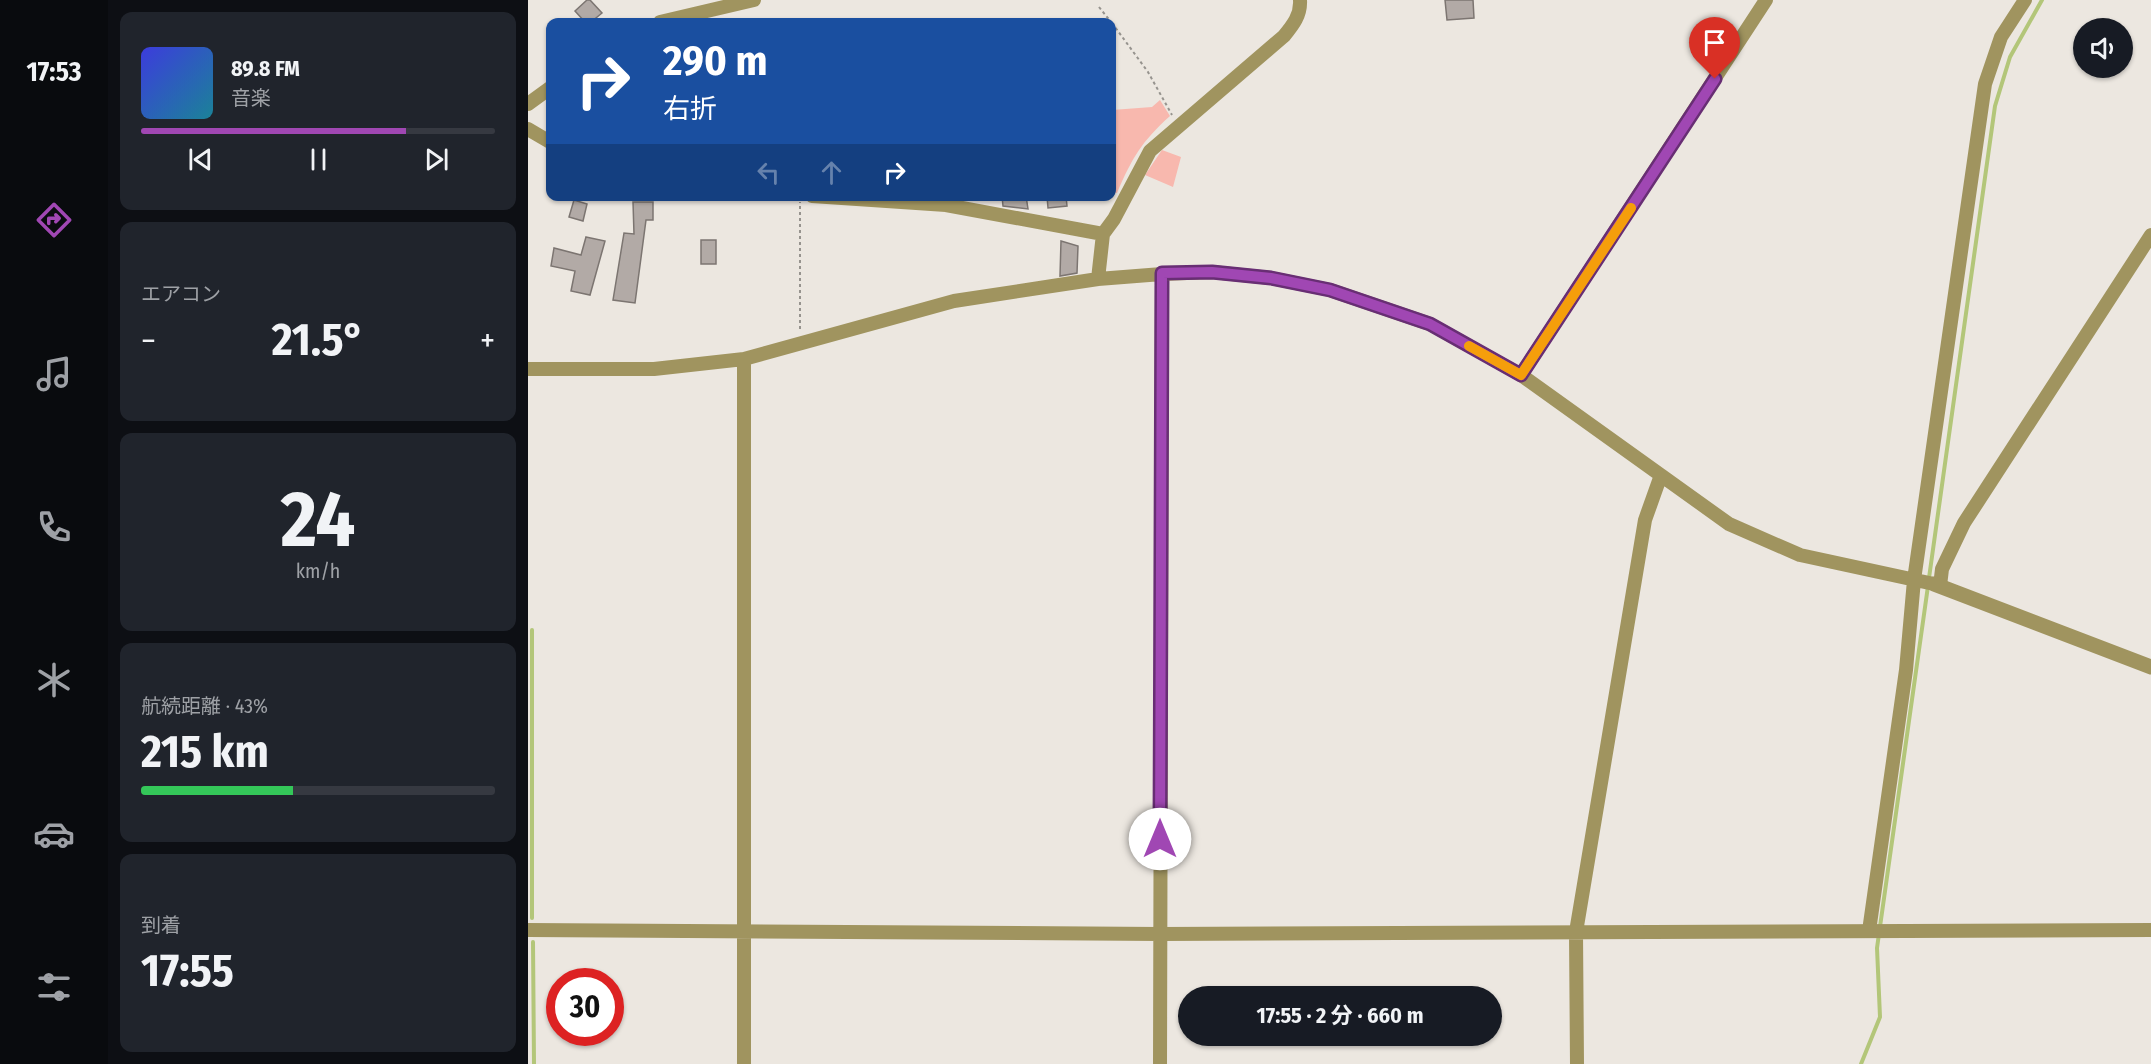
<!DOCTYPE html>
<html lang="ja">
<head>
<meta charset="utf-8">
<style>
	:root { --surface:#171b24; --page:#20242c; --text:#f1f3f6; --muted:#9ea1a6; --line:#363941; --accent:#a047b3 }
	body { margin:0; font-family:"Fira Sans Condensed","Noto Sans JP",sans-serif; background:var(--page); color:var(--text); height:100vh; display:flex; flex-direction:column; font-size:22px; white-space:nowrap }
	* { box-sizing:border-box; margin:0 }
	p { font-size:20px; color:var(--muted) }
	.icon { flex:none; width:33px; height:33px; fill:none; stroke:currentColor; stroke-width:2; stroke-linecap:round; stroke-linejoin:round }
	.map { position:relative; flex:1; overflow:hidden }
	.sheet { display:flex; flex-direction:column; gap:12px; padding:12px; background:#0d0f14; width:420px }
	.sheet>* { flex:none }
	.top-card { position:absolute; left:18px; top:18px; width:570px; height:183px; border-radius:12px; box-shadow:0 2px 4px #0004; background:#1a4fa0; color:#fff; overflow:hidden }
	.fabs { position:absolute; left:1545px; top:18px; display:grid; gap:12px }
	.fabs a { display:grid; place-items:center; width:60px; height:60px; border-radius:50%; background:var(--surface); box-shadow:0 2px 4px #0004; font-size:30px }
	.speed { position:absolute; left:18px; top:968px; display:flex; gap:12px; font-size:30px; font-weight:700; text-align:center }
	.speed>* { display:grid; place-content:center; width:78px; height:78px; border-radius:50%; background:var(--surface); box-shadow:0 2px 4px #0004; line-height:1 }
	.speed .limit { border:9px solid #d22; background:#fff; color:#111 }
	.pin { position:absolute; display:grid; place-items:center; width:51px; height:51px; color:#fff; margin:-62px -26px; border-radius:50% 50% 50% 0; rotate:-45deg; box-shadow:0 0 6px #0007 }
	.pin .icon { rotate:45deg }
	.me { position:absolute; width:66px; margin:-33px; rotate:0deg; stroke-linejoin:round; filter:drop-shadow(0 0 4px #0008) }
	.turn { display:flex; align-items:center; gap:21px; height:126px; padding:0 18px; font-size:27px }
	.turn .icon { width:78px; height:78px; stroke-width:2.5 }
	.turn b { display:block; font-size:42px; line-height:51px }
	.lanes { display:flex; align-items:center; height:57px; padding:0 18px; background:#0003; justify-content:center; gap:30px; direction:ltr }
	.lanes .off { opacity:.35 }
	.big { font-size:45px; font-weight:700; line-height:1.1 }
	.sheet .tile { flex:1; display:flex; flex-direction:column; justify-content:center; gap:9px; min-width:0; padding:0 21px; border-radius:12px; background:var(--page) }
	.sheet .dial { align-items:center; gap:0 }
	.dial b { font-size:78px; line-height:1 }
	.song { display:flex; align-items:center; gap:18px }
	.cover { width:72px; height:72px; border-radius:9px; background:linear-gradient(135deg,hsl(240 70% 55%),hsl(190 70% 35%)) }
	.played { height:6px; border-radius:3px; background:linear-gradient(90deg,var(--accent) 75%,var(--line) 75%) }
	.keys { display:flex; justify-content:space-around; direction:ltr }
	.heat { display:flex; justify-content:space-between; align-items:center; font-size:33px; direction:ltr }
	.charge { height:9px; border-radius:4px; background:linear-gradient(90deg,#34c759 43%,var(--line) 0) }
	.trip { position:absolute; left:650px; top:986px; width:324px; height:60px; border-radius:30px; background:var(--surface); box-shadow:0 2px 4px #0004; font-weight:700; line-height:60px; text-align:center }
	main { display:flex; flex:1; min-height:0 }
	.dock { display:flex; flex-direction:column; width:108px; justify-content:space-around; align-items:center; background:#090b0e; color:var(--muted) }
	.dock .icon { width:42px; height:42px }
	.dock .on { color:var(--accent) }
	.dock b { font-size:27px; color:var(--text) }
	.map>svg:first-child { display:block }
	.green { fill:#f8b8ae }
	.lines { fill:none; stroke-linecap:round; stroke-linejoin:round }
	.stream { stroke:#b3c679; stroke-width:4 }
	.building { fill:#b2aaa6; stroke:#7c7571; stroke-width:1.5 }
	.path { stroke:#96938e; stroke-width:2; stroke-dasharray:3 3; stroke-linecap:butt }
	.minor { stroke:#a0945f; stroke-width:14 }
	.tertiary { stroke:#a0945f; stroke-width:15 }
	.route-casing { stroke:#682e74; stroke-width:15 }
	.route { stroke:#a047b3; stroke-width:10 }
	.slow { stroke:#f59e0b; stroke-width:10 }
</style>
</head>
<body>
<main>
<nav class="dock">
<b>17:53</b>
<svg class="icon on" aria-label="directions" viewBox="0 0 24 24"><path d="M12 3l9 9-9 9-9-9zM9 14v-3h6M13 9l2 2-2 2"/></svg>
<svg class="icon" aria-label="music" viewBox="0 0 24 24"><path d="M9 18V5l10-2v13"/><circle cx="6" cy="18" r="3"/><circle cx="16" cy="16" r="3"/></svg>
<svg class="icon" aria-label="phone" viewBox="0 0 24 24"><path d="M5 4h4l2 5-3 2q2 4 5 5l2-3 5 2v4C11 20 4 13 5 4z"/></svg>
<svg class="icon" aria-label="climate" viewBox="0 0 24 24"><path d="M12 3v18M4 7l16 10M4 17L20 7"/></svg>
<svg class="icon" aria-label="car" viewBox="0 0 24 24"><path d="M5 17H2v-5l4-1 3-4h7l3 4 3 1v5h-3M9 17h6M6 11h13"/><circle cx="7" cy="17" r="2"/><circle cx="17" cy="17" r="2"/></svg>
<svg class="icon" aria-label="filters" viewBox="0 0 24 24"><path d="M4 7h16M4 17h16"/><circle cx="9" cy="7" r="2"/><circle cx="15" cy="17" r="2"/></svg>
</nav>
<section class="sheet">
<div class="tile">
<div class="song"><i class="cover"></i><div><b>89.8 FM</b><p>音楽</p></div></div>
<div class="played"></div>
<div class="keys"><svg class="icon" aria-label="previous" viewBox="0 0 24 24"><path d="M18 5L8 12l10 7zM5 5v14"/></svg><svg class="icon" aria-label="pause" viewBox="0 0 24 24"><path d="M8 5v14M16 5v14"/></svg><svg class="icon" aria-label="next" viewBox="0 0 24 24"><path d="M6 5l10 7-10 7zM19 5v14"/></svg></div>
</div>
<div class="tile"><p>エアコン</p>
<div class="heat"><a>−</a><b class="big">21.5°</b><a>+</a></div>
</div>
<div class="tile dial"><b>24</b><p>km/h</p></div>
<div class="tile"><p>航続距離 · 43%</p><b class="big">215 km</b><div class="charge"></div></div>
<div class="tile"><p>到着</p><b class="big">17:55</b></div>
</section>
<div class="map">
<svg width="1623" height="1064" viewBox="0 0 1623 1064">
	<rect width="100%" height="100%" fill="#ece7e0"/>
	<!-- green -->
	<path class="green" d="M632,100L642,116C614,141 604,158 589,193L584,192V110L624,107Z
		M634,150L653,157L645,187L617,175Z"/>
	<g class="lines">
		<!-- stream -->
		<path class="stream" d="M1401,578L1467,106L1482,57L1514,0
			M4,630V918
			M5,942L6,1064
			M1333,1064L1352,1017L1349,948L1400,586"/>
	</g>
	<!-- building -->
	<path class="building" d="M59,0H62L74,13L63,22H57L47,11Z
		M917,0H945L946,18L919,20Z
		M474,196H498L500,209L475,206Z
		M519,196H538L539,206L520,208Z
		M46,200L59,204L55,221L41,217Z
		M105,202H125V220H118L107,303L85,300L96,233L106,234Z
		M58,237L77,241L62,295L43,291L47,271L23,266L26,248L53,255Z
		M173,240H188V264H173Z
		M533,241L550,246L549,273L532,276Z"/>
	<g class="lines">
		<!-- path -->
		<path class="path" d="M571,7L583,22
			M584,23L620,72L644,115
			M272,329V202"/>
		<!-- minor -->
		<path class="minor" d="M132,22L226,0
			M0,104L22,88
			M0,129L22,142
			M284,196L418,205L575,234
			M570,279L575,234L586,219L622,151L756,36C765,25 773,15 772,0
			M0,369H126L216,359L426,301L570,279L634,274L684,272L743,278L802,290L902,324L993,375L1201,524L1272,555L1406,584
			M993,375L1238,0
			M1412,586L1414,569L1436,523L1623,235
			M0,930L632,934L1623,930
			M1341,931L1378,670L1386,580L1457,84L1473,37L1497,0
			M216,1064V359
			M632,1064L634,274
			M1049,1064L1048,932L1117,520L1133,475"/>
		<!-- tertiary -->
		<path class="tertiary" d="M1406,584L1623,667"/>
	</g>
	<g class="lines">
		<!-- route casing -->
		<g class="route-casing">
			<path id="route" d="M632,839L634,273L684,272L743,278L802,290L902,324L993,375L1187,79"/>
		</g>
		<!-- route -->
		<use href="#route" class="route"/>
		<!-- slow -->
		<path class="slow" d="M941,346L993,375L1103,208"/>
	</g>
</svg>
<div class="fabs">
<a><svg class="icon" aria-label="sound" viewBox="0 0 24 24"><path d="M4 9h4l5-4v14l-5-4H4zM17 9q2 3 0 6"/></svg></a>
</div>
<div class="speed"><div class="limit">30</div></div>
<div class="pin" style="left:1187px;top:79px;background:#d93025"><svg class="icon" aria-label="arrive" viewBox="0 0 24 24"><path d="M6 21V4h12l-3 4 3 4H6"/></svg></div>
<svg class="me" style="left:632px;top:839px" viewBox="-20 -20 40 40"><circle r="19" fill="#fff"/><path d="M0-13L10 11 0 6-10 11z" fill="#a047b3"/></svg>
<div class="trip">17:55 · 2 分 · 660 m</div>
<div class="top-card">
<div class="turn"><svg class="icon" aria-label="right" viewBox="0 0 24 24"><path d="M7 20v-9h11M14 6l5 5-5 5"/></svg><div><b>290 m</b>右折</div></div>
<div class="lanes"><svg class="icon off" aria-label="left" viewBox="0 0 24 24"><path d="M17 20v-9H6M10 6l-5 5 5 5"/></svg><svg class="icon off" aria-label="ahead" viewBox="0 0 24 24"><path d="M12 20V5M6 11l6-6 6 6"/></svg><svg class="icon" aria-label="right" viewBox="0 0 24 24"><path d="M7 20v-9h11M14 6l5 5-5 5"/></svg></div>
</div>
</div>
</main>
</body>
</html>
